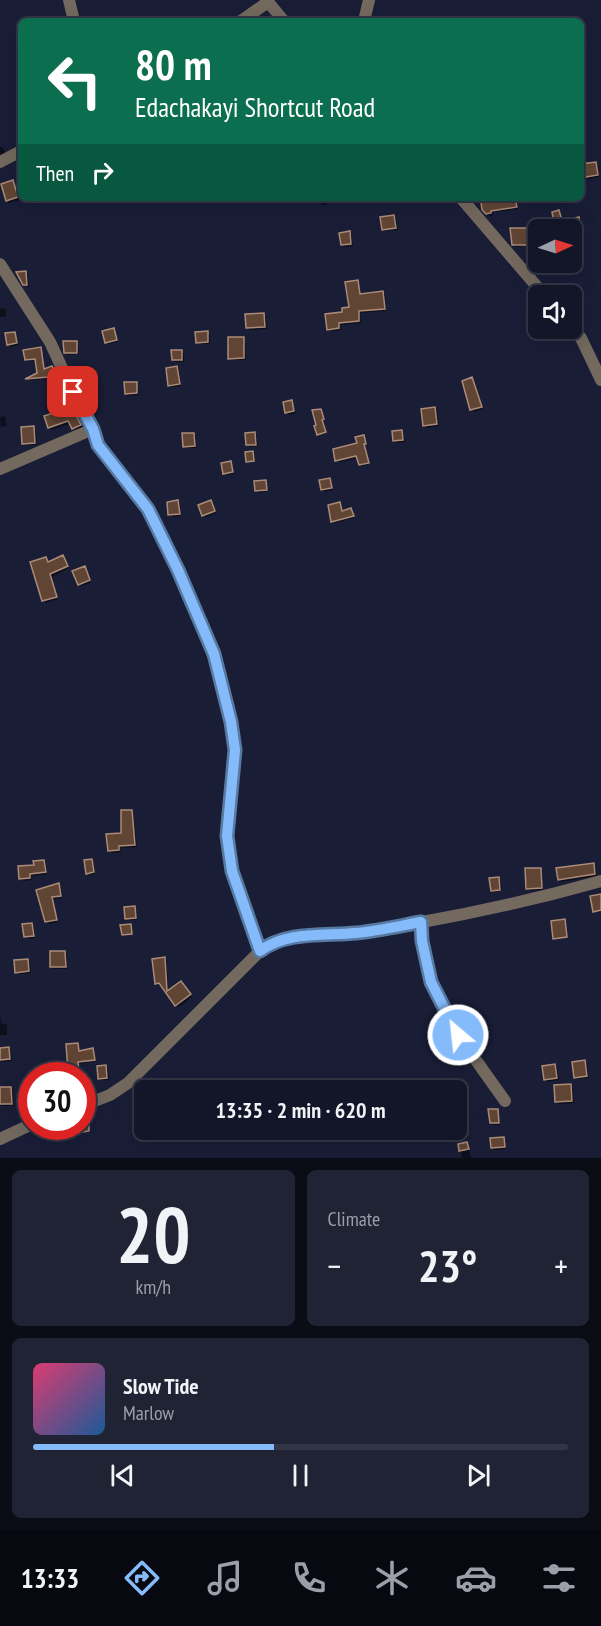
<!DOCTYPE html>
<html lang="en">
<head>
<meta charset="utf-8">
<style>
	:root { --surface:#131628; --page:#202334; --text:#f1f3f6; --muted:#9d9fa8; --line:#323545; --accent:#86bbfb }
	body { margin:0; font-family:"PT Sans Narrow",sans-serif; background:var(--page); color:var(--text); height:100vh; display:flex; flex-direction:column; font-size:22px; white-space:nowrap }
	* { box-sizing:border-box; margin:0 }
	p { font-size:20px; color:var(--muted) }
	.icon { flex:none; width:33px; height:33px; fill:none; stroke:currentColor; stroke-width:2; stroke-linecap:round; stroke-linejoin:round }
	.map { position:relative; height:1158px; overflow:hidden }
	.details { display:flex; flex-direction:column; gap:12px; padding:12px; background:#0a0c16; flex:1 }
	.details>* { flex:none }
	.guide { position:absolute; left:18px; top:18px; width:566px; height:183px; border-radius:9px; box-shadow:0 6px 24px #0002,0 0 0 2px var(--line); background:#0b6e4f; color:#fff; overflow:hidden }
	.needle { width:39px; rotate:86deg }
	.controls { position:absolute; left:528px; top:219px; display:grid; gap:12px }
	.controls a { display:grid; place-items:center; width:54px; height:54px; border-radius:9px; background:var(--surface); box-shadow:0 6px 24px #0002,0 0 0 2px var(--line); font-size:30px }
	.speed { position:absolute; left:18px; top:1062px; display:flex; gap:12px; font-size:30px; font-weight:700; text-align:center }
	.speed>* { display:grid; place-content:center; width:78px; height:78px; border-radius:50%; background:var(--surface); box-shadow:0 6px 24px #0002,0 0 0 2px var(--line); line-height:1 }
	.speed .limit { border:9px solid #d22; background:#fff; color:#111 }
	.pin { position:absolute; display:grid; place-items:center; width:51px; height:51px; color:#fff; margin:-26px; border-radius:12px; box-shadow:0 3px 9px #0006 }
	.me { position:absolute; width:66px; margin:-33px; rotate:332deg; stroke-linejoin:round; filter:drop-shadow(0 0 4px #0008) }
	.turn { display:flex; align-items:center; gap:21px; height:126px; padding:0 18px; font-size:27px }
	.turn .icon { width:78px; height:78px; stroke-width:2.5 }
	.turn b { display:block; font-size:42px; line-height:51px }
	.then { display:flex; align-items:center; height:57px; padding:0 18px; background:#0003; gap:12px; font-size:22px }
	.big { font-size:45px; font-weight:700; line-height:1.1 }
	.details .widget { flex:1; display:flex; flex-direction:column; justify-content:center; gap:9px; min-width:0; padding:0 21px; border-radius:9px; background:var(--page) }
	.details .dial { align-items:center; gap:0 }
	.dial b { font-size:78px; line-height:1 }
	.song { display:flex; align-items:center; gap:18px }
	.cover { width:72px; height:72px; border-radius:9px; background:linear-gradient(135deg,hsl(340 70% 55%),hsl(210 70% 35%)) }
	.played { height:6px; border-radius:3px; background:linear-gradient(90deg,var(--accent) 45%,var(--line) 45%) }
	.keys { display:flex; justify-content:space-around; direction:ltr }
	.heat { display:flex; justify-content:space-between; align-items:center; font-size:33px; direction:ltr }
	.details .tiles { flex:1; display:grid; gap:12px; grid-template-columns:1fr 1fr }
	.widget:last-child { grid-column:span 2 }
	.trip { position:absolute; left:134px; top:1080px; width:333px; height:60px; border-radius:9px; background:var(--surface); box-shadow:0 6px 24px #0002,0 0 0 2px var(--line); font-weight:700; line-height:60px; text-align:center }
	.dock { display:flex; height:96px; justify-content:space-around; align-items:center; background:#080910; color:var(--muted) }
	.dock .icon { width:42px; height:42px }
	.dock .active { color:var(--accent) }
	.dock b { font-size:27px; color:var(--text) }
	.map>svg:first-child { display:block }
	.shadow { fill:#0007 }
	.building { fill:#614534; stroke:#ab8b78; stroke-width:1.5 }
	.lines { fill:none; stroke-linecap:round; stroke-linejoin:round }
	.minor { stroke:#73695e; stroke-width:12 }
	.route-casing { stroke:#577aa3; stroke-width:15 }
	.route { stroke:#86bbfb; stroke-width:10 }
</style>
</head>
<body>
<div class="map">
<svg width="601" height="1158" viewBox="0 0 601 1158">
	<rect width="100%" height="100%" fill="#191d36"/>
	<!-- shadow -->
	<path class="shadow" d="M0,147H2L6,153L0,156Z
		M595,164L598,166L599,177L584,180L582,177Z
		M13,182L20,200L9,203L7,200Z
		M318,198H327L329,203L322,206Z
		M504,198H517L518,209L493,212V215L489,216L487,213L504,201Z
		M394,217L396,219L398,230L385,231L383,229Z
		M527,229L530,231V246L516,247L514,245Z
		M349,233L352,235L353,246L344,247L342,245Z
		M541,262H555V267L543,269Z
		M26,273L28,275L29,287L24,284Z
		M357,281L359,283L361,295L383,293L385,295L386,311L360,313L361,323L340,325L341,330L331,331L329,329L351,308Z
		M0,308L6,309V317H0Z
		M263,314L266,317L267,329L250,330L248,328Z
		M114,330L118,342L108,344L106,342Z
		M15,333L19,345L11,347L9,344Z
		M207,333L210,335V344H200L197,342Z
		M243,338L245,340L246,360H232L229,358Z
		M76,342L78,345L79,354L68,355L66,352Z
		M41,349L45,371L53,369L65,394L61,396L51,379L28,380L38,374L37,360L28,361L26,359Z
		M181,351L184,354V362H175L173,360Z
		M177,368L179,370L181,386L172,387L170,385Z
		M472,379L483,409L474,412L472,409Z
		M136,383L138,386L139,395L128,396L126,393Z
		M291,402L296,413L289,415L287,412Z
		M72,408L83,427L76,430L71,423L51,430L49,427Z
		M434,409L437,411L439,426L427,428L425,425Z
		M5,416L7,426L1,427L0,417Z
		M33,427L36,430L37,445H26L24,443Z
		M402,431L405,442L397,443L394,441Z
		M193,434L196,436V448H186L184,446Z
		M255,434L257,436L258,446L250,447L248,445Z
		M364,436L367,446H365L370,464L362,466L358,458L339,462L337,460L359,444Z
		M230,463L234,474L227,475L224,473Z
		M329,479L333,490L325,492L323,489Z
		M265,481L269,491L259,493L256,490Z
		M178,502L180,504L181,516L172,517L170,514Z
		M213,504L216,513L206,517L203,515Z
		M340,504L343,512H352L354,518L335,523L333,521Z
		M63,557L69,568L52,577L58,599L46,603L44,600L45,558L49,564Z
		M86,570L91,583L81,586L79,584Z
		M131,812L133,814L137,847L120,848L121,852L112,853L109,850L122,834Z
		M44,861L46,864L47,874L31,876L32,880L23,881L21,879Z
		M91,861L94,863L95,874L89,875L87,873Z
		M594,864L596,867L597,876L562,882L560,880Z
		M540,869L542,871L543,890L530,891L527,888Z
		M498,878L500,880L502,891L495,892L492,890Z
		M58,885L62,898L53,899L58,922L49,924L38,891Z
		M134,908L136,910L137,920H129L126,918Z
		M31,925L34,927L35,938L27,939L25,937Z
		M64,952L67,954V969H54L52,967Z
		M164,959L167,961L168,992L184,985L192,997L179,1007L162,985L156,983Z
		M28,960L30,963L31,973L19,974L17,972Z
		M0,1012L1,1023L7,1025V1035H0Z
		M77,1044L80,1052L93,1050L96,1061L79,1064L80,1072L71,1073L69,1071Z
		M9,1048L11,1051L12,1061L2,1062L0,1060V1049Z
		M585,1062L587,1064L589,1078L578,1079L575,1077Z
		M105,1066L108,1069L109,1080H102L99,1078Z
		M554,1066L557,1068L559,1080L548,1082L545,1080Z
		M570,1085L573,1088L574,1103L559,1104L556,1102Z
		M11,1088L13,1090L14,1106H2L0,1104V1089Z
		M497,1110L499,1113L500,1125H493L491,1123Z
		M79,1126L80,1134L54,1138L52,1137Z
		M503,1138L505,1140L506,1149L495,1150L492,1148Z
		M467,1143L471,1158H462L460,1145Z"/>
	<!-- building -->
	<path class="building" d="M596,162L598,175L580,178V164Z
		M13,180L18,197L6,201L1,184Z
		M502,198H515L517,207L491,211V213L486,214L482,210L481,202L502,200Z
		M559,210L562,221L554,223L552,212Z
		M394,215L396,228L382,230L380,217Z
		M579,217L581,229L573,230L571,219Z
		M510,228H528L529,245H512Z
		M350,231L351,244L341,245L339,233Z
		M26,271L27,285H23L16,272Z
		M358,280L360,294L383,291L385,309L359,311V321L339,323V328L327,330L325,314L342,312V308L349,307L345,282Z
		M264,313L265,327L246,328L245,314Z
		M114,328L117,340L105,343L102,331Z
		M208,331V342L196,343L195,332Z
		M15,332L17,343L7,345L5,333Z
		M228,337H244V358L228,359Z
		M63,341H77V353H64Z
		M41,347L44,369L52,366L64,392L58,395L49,377L25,379L37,373L35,359L25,360L23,350Z
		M171,350H182V360H172Z
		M177,366L180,384L168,386L166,368Z
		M472,377L482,407L470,410L462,381Z
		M124,382H137V393L125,394Z
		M292,400L294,411L285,413L283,402Z
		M70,404L81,425L72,429L68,421L48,428L44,416L62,410Z
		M435,407L437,424L423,426L421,409Z
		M321,409L324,419L322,420L326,432L317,435L314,426L316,425L312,410Z
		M34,426L35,443L22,444L21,427Z
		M402,430L403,440L393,441L392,431Z
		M255,432L256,445H246L245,433Z
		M182,433H194L195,446L183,447Z
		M364,435L366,444H364L369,463L359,465L356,456L335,461L333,449L357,443L355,437Z
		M253,451L254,461L246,462L245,452Z
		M231,461L233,472L223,474L221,463Z
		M330,478L332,488L321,490L319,480Z
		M266,480L267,490L255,491L254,481Z
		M178,500L180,514L168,515L167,502Z
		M211,500L215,511L202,516L198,505Z
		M340,502L342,511L351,508L354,516L331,522L328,505Z
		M63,555L68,566L50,574L57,597L42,601L30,562L46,557L48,562Z
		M85,566L90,580L78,585L72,571Z
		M121,810H132L135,845L119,846V850L108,851L106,834L121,833Z
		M92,859L94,872L86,874L84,860Z
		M44,860L46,872L30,874V878L19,879L18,866L34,865L33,861Z
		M594,863L595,874L558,880L556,868Z
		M525,868H541L542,888L526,889Z
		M499,877L500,890L491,891L489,878Z
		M59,883L61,896L52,897L57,920L45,922L36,890Z
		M601,894V910L593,912L590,896Z
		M135,906L136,918L125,919L124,907Z
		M565,919L567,937L553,939L551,921Z
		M32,923L34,936L24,937L22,924Z
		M131,924L132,934L122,935L120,925Z
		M50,951H65L66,967H50Z
		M165,957L167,991L181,981L191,994L175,1006L159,983L155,984L152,959Z
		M28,959L29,971L15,973L14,960Z
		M78,1043L79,1051L93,1048L95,1060L78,1062L79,1071L68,1072L66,1044Z
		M9,1047L10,1059L0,1060V1048Z
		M585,1060L587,1076L574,1078L572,1062Z
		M555,1064L557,1078L544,1080L542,1066Z
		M106,1065L107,1078L98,1079L97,1066Z
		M571,1084L572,1101L555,1102L554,1085Z
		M0,1087H11L12,1104H0Z
		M488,1109H498L499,1123H490Z
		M57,1126H89V1131L51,1138L48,1129Z
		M504,1137L505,1147L491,1148L490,1138Z
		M467,1142L469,1149L459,1151L458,1144Z"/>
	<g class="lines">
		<!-- minor -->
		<path class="minor" d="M69,0L74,21
			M241,21L268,2L284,21
			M364,21L369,0
			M0,162L21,151
			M461,198L545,296
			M0,264L50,342L73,392L93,429L98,445L148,509L179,570L214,654L231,722L235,750L227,836L232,871L260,951
			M572,327L581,338L601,380
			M0,469L93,429
			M421,922L422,941L431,982L458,1035L505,1101
			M82,1106L110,1095L128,1083L260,951C288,930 325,936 358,933C378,930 397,926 417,923C479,912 541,898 601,881
			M0,1139L32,1124"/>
	</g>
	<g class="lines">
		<!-- route casing -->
		<g class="route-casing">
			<path id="route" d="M73,392L93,429L98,445L148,509L178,570L214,654L231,722L235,750L227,836L232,871L260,951C287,931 323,936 356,933C377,931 399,926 421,922L422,941L431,982L458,1035"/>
		</g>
		<!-- route -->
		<use href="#route" class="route"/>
	</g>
</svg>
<div class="controls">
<a><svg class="needle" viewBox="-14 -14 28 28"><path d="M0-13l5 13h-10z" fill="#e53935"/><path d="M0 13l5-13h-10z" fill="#9d9fa8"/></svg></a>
<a><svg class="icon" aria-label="sound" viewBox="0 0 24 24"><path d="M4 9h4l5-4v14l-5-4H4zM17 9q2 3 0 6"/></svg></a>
</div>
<div class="speed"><div class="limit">30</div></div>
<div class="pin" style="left:73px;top:392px;background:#d93025"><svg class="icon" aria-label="arrive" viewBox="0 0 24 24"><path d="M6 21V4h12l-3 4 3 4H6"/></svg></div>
<svg class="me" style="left:458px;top:1035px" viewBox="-20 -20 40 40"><circle r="17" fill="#86bbfb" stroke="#fff" stroke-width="3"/><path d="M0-11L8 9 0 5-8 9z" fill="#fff"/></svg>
<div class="trip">13:35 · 2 min · 620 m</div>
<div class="guide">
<div class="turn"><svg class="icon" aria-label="left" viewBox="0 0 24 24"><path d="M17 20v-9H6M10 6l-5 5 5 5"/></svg><div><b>80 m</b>Edachakayi Shortcut Road</div></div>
<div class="then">Then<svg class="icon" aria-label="right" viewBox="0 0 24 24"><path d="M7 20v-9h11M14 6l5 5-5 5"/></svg></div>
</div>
</div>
<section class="details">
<div class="tiles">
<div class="widget dial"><b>20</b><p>km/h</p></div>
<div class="widget"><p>Climate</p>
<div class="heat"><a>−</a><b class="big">23°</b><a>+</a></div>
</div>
<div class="widget">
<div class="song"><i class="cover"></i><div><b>Slow Tide</b><p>Marlow</p></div></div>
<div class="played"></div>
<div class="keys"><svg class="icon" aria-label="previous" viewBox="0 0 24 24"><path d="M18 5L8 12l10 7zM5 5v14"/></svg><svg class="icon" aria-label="pause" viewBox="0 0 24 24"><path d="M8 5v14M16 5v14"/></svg><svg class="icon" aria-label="next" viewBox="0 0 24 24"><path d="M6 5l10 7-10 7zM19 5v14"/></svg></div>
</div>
</div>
</section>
<nav class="dock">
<b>13:33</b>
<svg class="icon active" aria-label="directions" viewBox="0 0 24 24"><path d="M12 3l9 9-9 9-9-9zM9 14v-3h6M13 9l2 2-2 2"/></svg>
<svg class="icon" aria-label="music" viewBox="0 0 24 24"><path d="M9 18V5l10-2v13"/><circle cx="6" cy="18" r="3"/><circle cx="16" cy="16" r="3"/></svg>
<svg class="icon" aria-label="phone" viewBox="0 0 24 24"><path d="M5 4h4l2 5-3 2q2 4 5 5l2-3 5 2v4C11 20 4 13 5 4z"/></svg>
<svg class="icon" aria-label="climate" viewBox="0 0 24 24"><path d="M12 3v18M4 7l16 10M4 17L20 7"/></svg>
<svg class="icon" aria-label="car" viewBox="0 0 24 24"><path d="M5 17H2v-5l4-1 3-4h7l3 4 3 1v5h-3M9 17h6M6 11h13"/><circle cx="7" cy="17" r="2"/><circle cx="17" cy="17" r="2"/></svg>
<svg class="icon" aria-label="filters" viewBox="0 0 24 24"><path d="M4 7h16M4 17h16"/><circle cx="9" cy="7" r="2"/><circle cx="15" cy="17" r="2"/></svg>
</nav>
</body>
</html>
